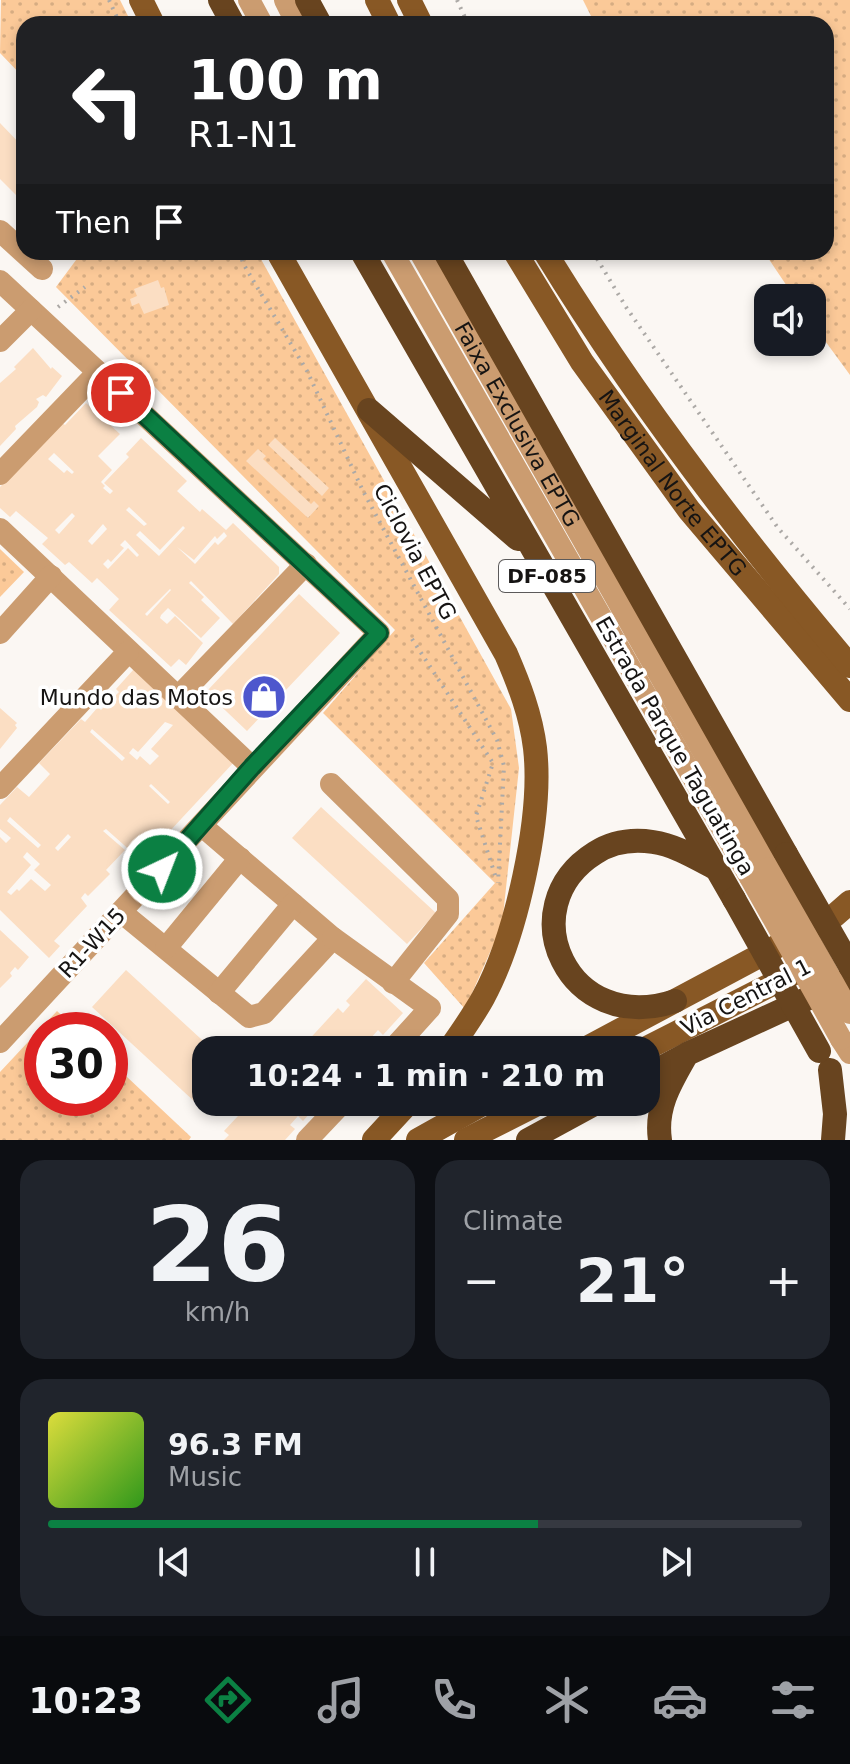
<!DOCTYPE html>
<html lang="en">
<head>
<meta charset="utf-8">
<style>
	:root { --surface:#171b24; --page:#20242c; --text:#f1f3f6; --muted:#9ea1a6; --line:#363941; --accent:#0b8043 }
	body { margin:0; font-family:"DejaVu Sans",sans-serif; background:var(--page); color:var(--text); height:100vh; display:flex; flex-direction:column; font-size:30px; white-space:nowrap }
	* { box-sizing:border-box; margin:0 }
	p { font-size:26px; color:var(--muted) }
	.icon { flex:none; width:44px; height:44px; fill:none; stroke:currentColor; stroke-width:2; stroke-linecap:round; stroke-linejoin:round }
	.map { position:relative; height:1140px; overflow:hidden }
	.panel { display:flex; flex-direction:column; gap:20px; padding:20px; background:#0d0f14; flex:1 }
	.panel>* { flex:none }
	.top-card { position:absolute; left:16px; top:16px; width:818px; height:244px; border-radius:24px; box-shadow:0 4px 12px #0003; background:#202124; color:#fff; overflow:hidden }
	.buttons { position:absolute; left:754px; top:284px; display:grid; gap:16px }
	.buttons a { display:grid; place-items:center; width:72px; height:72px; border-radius:16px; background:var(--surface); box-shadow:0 4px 12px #0003; font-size:40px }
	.speed { position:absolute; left:24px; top:1012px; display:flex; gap:16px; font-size:40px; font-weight:700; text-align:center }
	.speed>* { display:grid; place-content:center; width:104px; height:104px; border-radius:50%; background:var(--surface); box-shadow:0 4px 12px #0003; line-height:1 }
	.speed .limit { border:12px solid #d22; background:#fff; color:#111 }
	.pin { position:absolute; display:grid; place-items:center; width:68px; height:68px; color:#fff; margin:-34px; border:4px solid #fff; border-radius:50%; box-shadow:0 2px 8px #0007 }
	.me { position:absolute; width:88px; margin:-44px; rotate:43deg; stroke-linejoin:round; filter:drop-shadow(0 0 6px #0008) }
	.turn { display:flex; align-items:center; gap:28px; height:168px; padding:0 40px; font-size:36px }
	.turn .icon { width:104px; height:104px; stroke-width:2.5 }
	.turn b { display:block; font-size:56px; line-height:68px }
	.then { display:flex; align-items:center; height:76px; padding:0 40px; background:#0003; gap:16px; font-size:30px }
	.big { font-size:60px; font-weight:800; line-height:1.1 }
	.panel .widget { flex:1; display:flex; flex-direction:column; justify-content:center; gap:12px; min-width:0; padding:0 28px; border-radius:24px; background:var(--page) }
	.panel .dial { align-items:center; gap:0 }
	.dial b { font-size:104px; line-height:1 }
	.song { display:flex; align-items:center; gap:24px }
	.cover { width:96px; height:96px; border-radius:12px; background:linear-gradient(135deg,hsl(60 70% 55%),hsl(110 70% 35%)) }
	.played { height:8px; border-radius:4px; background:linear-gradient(90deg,var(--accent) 65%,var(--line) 65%) }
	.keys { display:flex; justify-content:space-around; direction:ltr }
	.heat { display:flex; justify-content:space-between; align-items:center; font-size:44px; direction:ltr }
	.panel .tiles { flex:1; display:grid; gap:20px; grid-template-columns:1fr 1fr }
	.widget:last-child { grid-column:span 2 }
	.trip { position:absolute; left:192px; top:1036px; width:468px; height:80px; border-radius:24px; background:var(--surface); box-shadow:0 4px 12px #0003; font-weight:800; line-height:80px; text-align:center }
	.tab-bar { display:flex; height:128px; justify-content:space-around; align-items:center; background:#090b0e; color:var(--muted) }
	.tab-bar .icon { width:56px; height:56px }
	.tab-bar .selected { color:var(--accent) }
	.tab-bar b { font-size:36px; color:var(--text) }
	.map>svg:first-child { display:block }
	.grass { fill:url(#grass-dots) }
	.building { fill:#fbdec3; fill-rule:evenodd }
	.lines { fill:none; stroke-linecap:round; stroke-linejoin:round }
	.path { stroke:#aca9a6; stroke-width:4; stroke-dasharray:2 6; stroke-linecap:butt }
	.minor { stroke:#cb9c70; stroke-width:22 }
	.major { stroke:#885825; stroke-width:24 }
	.highway { stroke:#68441f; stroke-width:24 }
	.minor-bridge { stroke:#cb9c70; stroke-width:22 }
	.highway-bridge { stroke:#68441f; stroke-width:24 }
	.route-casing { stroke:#07532c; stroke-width:20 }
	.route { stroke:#0b8043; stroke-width:14 }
	.labels { text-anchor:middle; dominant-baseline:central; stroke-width:7; stroke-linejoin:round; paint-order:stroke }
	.shield { fill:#fff; stroke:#5c5a5a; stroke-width:2 }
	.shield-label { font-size:20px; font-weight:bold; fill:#161413 }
	.street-label { font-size:22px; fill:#161413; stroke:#fff }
	.poi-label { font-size:22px; fill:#161413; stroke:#fff; text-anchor:end }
</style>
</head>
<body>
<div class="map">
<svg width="850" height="1140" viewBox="0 0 850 1140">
	<defs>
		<pattern id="grass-dots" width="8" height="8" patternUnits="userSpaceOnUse" patternTransform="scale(2)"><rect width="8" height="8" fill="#fbc998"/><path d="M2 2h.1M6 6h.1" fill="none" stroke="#d6ac82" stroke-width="1.8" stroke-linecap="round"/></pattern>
	</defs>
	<rect width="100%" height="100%" fill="#fbf7f3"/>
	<!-- grass -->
	<path class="grass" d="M120,0L132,24H24V78L0,53L1,0Z
		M583,0H850V375L812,323V298H795L764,252H826V24H595Z
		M82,252H257L511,709L519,768L502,925L465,1009L424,963L495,883L323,713L395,630L56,287Z
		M0,549L24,572L0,597Z
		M57,1011L77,1030H42V1098H110V1061L191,1137L189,1140H0V1072Z"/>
	<!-- building -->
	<path class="building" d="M0,123L24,148V203L0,179Z
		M158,280L161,288L164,287L169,305L144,314L139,303L132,306L130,299L137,296L134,289Z
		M33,348L51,369L52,367L62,376L46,397L43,395L36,399L39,402L37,407L15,426L16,429L0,446V383L16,369L14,367Z
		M86,403L120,434L98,456L112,470L101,482L105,486L103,488L110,494L113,491L104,483L129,457L126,454L141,438L187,481L177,491L200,512L202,509L226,530L233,523L279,567V574L233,624L191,581L189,583L204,597L201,600L220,618L201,638L168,608L161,615L160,618L167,624L175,616L203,643L186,665L179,659L171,667L109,610L119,599L97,578L92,583L69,562L65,565L42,544L48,538L16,511L10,517L0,508V487L61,422L65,425ZM54,453L74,472L72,474L67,470L64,473L48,459ZM129,507L147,524L144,526L126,510ZM72,513L75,516L59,534L55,530ZM103,524L107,529L92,545L88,541ZM183,526L185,528L159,556L136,535L140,531L160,550ZM224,532L227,536L218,545L215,542L195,564L177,547L194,560L215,536L217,539ZM125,540L139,555L137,557L128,548L108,569L103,564L108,559L111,562L124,548L120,545ZM170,589L171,590L147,616L145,614Z
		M275,438L329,488L322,496L268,445Z
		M258,449L266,456L263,459L311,504L314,501L319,506L308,518L246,461Z
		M299,594L340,633L247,731L206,692Z
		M134,669L235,761L142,861L106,829L103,831L125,850L106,870L110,874L88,896L85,893L81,898L87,906L54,941L60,946L49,958L0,910V837L6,843L11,838L0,829V805L17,787L29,797L50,774L39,763L81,719L85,722L98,707L101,710L119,692L116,689ZM165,722L173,725L151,749L159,756L150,765L140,756L137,760L129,753L133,748L138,752ZM92,729L125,758L122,761L90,732ZM151,784L170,802L168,804L149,786ZM10,817L41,845L38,848L7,821ZM68,834L71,837L58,851L55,848ZM27,852L40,864L34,870L51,885L45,891L31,879L19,891L17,889L11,895L7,892L31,865L23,857Z
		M0,708L17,723L15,725L17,728L0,749Z
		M321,807L436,913L407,944L292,838Z
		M0,930L29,957L18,970L15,967L10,973L12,976L0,988Z
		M126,970L213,1050H206V1092L196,1103L92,1007Z
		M366,979L403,1013L383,1035L378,1030L370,1039L375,1043L368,1050H309L304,1045L338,1008L343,1013L350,1005L346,1001Z
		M251,1102H320L303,1121L298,1116L290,1125L295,1129L285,1140H224L229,1135L224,1131Z"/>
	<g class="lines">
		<!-- path -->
		<path class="path" d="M109,0L120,24
			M457,0L468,24
			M239,252L244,265L307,371L363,491L497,740L504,766L498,883
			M593,252L626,307L778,528L850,609
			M58,307L85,287
			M412,639L493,763L476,816L496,878"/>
		<!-- minor -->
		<g class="minor">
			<path d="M249,0L262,24"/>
			<path d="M285,0L297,24"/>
			<path d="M0,231L42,269"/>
			<path d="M392,252L750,877"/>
			<path id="s1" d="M420,252L769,868"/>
			<path d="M0,281L379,633L0,1042"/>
			<path d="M0,341L31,310"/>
			<path d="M0,474L98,372"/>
			<path d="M0,529L252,767"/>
			<path d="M0,633L51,576"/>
			<path d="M178,697L306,564"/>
			<path d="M331,784L448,899V914L393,983"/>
			<path d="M0,788L128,652"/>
			<path d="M121,912L249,1017L264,1013L333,938L202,826"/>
			<path d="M333,938L430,1008L392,1050"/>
			<path d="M166,948L240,858"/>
			<path d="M219,993L293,904"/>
			<path d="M841,1039L850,1053"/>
			<path d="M307,1140L343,1102"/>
		</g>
		<!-- major -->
		<g class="major">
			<path d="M141,0L153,24"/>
			<path d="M377,0L389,24"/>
			<path d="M409,0L421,24"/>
			<path d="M278,252L506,654C519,684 531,715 535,748C543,817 516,937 483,998C473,1016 461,1033 449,1050"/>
			<path id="s2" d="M515,252L582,362L689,510L850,700"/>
			<path d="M545,252C635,399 739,535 850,666"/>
			<path d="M583,1050L834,916L850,902"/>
			<path d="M643,1050L798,971"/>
			<path d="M374,1140L409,1102"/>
			<path d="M418,1140L486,1102"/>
			<path d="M466,1140L541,1102"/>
		</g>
		<!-- highway -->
		<path class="highway" d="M220,0L233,24
			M307,0L320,24
			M362,252L734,899
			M445,252L786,854
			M369,410L518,539
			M675,1001C568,1037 509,907 595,853C612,842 633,839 653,842C675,845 696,858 715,868
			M830,1070L835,1114L833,1140
			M646,1076L687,1054L850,979
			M528,1140L598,1102
			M660,1140C655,1107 671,1082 687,1054"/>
		<!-- minor-bridge -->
		<path class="minor-bridge" d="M769,868L850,1013
			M750,877L841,1039"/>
		<!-- highway-bridge -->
		<path class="highway-bridge" d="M786,854L850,966
			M734,899L819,1051"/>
	</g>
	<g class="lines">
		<!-- route casing -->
		<g class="route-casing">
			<path id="route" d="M121,393L379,633L252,767L162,869"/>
		</g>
		<!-- route -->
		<use href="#route" class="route"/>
	</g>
	<!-- icons -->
	<defs>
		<g id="shop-disc" transform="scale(2.3)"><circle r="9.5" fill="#4e57cd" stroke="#fff"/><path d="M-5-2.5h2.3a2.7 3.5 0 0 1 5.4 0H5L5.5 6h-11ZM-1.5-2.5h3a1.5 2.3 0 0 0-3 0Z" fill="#fff"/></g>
	</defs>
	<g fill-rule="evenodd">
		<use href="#shop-disc" x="264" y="697"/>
	</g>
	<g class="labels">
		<!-- shield labels -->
		<rect class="shield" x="499" y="560" width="96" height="32" rx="6"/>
		<g class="shield-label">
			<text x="547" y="576">DF-085</text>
		</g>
		<!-- street labels -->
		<g class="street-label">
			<text stroke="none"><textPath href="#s1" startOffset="198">Faixa Exclusiva EPTG</textPath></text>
			<text stroke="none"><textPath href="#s2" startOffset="280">Marginal Norte EPTG</textPath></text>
			<text transform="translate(415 552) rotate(62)">Ciclovia EPTG</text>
			<text transform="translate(675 746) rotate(60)">Estrada Parque Taguatinga</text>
			<text transform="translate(92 943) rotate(-47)">R1-W15</text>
			<text transform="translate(746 997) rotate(-27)">Via Central 1</text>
		</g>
		<!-- poi labels -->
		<g class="poi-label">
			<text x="233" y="697">Mundo das Motos</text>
		</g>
	</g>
</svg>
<div class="buttons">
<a><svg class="icon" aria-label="sound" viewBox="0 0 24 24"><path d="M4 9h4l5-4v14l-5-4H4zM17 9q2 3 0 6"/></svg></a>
</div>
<div class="speed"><div class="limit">30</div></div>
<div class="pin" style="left:121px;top:393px;background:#d93025"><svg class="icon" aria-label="arrive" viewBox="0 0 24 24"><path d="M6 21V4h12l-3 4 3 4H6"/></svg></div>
<svg class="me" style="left:162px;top:869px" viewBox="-20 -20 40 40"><circle r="17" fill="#0b8043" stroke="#fff" stroke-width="3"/><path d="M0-11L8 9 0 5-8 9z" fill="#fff"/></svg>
<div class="trip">10:24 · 1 min · 210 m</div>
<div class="top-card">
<div class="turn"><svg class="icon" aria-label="left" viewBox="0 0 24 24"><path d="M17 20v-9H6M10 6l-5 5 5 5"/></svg><div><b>100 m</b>R1-N1</div></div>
<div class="then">Then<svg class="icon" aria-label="arrive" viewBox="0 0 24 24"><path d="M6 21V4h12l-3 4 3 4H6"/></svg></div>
</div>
</div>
<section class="panel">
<div class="tiles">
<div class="widget dial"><b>26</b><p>km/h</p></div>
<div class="widget"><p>Climate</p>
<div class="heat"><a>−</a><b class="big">21°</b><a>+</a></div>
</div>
<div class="widget">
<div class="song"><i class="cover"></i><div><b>96.3 FM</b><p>Music</p></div></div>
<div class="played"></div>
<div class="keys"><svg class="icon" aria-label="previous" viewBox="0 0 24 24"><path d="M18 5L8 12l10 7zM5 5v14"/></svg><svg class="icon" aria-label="pause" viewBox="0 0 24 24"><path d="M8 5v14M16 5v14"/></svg><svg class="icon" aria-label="next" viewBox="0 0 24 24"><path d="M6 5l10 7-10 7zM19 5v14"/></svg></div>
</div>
</div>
</section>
<nav class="tab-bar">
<b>10:23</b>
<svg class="icon selected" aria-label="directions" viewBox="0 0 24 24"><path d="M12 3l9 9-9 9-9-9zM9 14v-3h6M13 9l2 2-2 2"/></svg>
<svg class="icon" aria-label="music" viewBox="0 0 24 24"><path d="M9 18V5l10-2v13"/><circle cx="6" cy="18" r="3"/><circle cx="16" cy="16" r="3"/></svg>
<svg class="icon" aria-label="phone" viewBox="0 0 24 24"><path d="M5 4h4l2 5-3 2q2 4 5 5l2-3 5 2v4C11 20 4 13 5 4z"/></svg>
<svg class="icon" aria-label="climate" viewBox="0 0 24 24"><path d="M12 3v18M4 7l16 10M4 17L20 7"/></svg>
<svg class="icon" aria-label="car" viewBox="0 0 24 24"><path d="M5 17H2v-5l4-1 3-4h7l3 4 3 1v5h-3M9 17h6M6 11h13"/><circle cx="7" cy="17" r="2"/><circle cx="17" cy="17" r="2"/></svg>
<svg class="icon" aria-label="filters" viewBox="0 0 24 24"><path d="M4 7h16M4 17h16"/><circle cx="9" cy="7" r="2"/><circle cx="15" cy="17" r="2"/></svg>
</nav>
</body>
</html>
